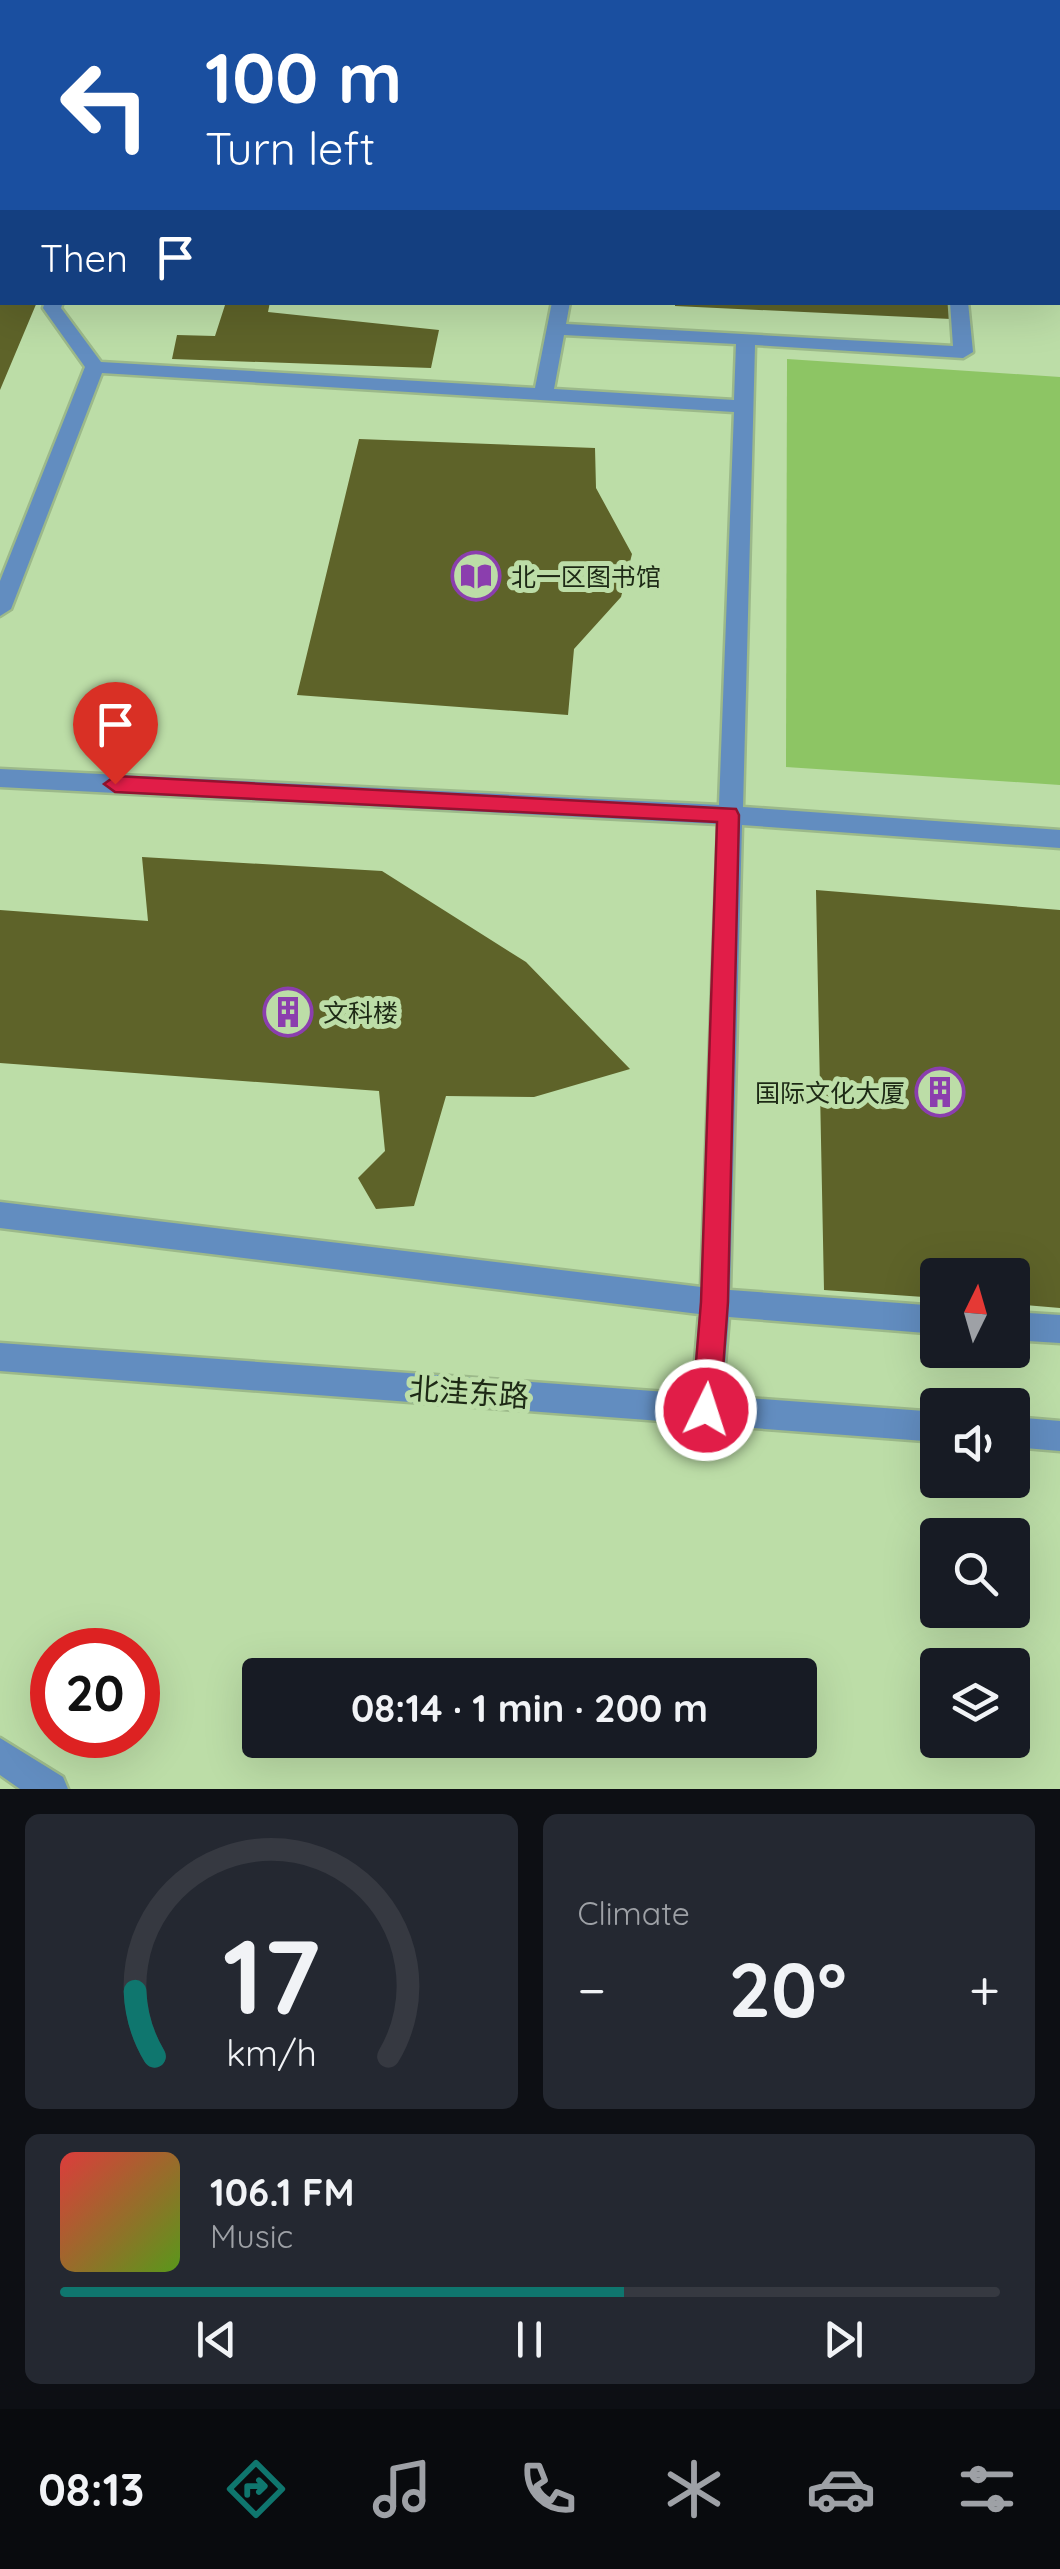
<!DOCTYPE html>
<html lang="en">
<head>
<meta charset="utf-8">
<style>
	:root { --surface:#171b24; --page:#242831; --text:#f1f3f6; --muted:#9ea1a6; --line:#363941; --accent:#0f766e }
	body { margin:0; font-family:Quicksand,"Noto Sans SC",sans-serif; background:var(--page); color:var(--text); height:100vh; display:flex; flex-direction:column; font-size:38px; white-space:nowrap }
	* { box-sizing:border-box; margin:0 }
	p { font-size:32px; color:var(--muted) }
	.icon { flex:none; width:55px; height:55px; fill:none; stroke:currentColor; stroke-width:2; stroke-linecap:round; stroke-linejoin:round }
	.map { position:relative; height:1789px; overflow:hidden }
	.drawer { display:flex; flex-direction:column; gap:25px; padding:25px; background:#0d0f14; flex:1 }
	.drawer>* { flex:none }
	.banner { position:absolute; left:0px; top:0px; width:1060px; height:305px; box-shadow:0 10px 40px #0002; background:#1a4fa0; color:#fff; overflow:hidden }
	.needle { width:65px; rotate:5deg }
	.controls { position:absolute; left:920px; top:1258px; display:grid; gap:20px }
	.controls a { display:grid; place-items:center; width:110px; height:110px; border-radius:10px; background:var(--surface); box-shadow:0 10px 40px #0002; font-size:50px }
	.speed { position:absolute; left:30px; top:1628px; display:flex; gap:20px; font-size:50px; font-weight:700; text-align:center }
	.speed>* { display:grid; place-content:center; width:130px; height:130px; border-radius:50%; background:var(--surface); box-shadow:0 10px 40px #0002; line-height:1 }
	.speed .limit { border:15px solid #d22; background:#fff; color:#111 }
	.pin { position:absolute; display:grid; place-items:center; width:85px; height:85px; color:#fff; margin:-102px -42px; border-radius:50% 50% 50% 0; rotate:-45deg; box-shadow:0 0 10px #0007 }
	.pin .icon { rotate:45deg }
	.me { position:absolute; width:110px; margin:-55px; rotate:4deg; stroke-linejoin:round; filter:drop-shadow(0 0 8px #0008) }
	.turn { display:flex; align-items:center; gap:35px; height:210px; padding:0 40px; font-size:45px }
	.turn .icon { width:130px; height:130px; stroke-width:2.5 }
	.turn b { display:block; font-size:70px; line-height:85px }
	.then { display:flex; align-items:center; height:95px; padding:0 40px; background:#0003; gap:20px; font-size:38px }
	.big { font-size:75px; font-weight:800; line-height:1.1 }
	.drawer .tile { flex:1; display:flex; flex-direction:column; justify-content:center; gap:15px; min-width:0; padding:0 35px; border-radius:15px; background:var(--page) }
	.drawer .dial { align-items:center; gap:0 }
	.dial svg { height:260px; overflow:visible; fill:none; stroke:var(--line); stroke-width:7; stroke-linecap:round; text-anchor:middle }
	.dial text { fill:var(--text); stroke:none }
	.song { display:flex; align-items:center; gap:30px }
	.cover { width:120px; height:120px; border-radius:15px; background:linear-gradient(135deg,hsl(0 70% 55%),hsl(90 70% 35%)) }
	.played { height:10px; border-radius:5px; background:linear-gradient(90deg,var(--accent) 60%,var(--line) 60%) }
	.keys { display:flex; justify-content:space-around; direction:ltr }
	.heat { display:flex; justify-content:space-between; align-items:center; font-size:55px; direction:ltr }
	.drawer .tiles { flex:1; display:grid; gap:25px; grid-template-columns:1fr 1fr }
	.tile:last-child { grid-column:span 2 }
	.trip { position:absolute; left:242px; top:1658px; width:575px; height:100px; border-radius:10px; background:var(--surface); box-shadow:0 10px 40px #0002; font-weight:800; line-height:100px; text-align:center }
	.dock { display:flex; height:160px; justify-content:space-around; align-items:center; background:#090b0e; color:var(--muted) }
	.dock .icon { width:70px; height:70px }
	.dock .active { color:var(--accent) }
	.dock b { font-size:45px; color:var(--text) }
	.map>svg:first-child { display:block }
	.green { fill:#8dc564 }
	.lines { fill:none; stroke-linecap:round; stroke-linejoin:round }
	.canal { fill:#3ec6c4; fill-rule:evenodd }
	.building { fill:#5e6329 }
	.lane-casing { stroke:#9cb98a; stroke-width:5 }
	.street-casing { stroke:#9cb98a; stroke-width:5 }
	.lane { fill:#628dc0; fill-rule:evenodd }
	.street { fill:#628dc0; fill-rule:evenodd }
	.route { fill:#e11d48; stroke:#92132f; stroke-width:2.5 }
	.labels { text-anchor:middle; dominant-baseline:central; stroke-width:10; stroke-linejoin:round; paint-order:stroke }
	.poi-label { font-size:25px; fill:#1d2915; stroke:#bcdda7; text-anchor:start }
	.near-street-label { font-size:30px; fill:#1d2915; stroke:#bcdda7 }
</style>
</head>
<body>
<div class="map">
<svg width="1060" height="1789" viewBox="0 0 1060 1789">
	<rect width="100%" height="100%" fill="#bcdda7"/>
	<!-- green -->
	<path class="green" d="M787,359L1060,377V785L786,767Z"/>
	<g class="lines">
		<!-- canal -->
		<path class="canal" d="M80,0H112L114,2H82Z
			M938,0H1001L1003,2H940Z
			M1058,3H1060V19H1058Z"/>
	</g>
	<!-- building -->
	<path class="building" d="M0,302H37L0,390Z
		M226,302H270L268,312L439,330L431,368L172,359L177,335L215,336Z
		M675,302H949L951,319L675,306Z
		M359,439L595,448L596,488L632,554L621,597L574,649L568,715L297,695Z
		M142,857L382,871L526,962L630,1069L534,1097L446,1096L414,1206L376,1209L358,1178L385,1151L379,1091L0,1063V910L148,921Z
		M816,890L1060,910V1308L1012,1304V1275H938V1298L824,1290Z"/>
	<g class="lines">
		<!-- lane casing -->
		<g class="lane-casing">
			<path id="lane" d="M45,302H63L61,308L101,362L535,388L552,302H570L566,324L953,346L950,302H968L973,352L963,358L755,345L743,807L1060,830V848L742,825L730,1290L938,1306V1334L729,1317L721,1410L717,1420L706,1425L695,1420L691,1410L699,1314L0,1228V1202L701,1287L718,824L0,787V769L719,805L734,412L102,373L11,609L0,616V581L85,367L43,308ZM564,335L736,344L734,400L554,389Z
				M1012,1312L1060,1315V1343L1012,1340Z"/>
		</g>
		<!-- street casing -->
		<g class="street-casing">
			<path id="street" d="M0,0H6L9,2H2L0,8Z
				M179,0H201L203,2H181Z
				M1058,29H1060V39H1058Z
				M0,1343L938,1412V1442L0,1371Z
				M1012,1417L1060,1421V1451L1012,1447Z
				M0,1738L63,1777L68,1789H20L0,1775Z"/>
		</g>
		<!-- lane -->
		<use href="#lane" class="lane"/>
		<!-- street -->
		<use href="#street" class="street"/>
	</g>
	<!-- route -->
	<path class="route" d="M115,776L736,809L739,815L728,1302L720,1410L716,1419L706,1423L696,1419L692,1410L701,1302L717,822L115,792L104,784Z"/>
	<!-- icons -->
	<defs>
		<g id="library-ring" transform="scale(2.5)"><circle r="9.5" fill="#bcdda7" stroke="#8b3eae" stroke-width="1.5"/><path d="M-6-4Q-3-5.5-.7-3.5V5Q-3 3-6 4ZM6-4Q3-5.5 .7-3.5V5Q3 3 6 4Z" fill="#8b3eae"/></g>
		<g id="building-ring" transform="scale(2.5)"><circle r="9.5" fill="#bcdda7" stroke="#8b3eae" stroke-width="1.5"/><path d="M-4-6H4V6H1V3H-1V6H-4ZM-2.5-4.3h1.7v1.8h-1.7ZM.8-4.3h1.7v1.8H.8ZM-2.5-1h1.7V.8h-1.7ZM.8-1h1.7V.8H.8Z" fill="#8b3eae"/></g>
	</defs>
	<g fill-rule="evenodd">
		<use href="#library-ring" x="476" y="576"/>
		<use href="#building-ring" x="288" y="1012"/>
		<use href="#building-ring" x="940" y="1092"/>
	</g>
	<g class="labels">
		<!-- poi labels -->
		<g class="poi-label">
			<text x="511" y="576">北一区图书馆</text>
			<text x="323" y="1012">文科楼</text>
			<text x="905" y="1092" text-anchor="end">国际文化大厦</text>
		</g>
		<!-- near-street labels -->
		<g class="near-street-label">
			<text transform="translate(469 1392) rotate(4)">北洼东路</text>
		</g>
	</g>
</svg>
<div class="controls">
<a><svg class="needle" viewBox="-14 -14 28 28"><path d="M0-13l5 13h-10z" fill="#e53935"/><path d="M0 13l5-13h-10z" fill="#9ea1a6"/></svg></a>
<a><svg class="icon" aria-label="sound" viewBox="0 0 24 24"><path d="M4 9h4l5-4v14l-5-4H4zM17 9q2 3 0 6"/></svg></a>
<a><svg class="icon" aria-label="search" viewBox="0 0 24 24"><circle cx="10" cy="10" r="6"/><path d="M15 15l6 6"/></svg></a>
<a><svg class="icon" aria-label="layers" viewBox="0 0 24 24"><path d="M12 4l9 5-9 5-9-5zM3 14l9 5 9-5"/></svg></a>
</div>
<div class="speed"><div class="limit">20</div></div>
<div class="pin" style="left:115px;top:784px;background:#d93025"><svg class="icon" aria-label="arrive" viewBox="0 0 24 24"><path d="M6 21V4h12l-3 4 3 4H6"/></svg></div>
<svg class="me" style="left:706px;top:1410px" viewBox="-20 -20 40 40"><circle r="17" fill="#e11d48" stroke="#fff" stroke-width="3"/><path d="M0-11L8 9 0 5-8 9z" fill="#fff"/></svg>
<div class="trip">08:14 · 1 min · 200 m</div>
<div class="banner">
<div class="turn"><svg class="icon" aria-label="left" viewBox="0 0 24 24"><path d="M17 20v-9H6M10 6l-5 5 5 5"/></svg><div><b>100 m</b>Turn left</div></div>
<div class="then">Then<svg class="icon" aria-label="arrive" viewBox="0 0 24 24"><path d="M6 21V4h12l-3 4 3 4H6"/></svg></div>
</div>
</div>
<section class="drawer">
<div class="tiles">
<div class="tile dial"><svg viewBox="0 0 100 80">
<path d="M14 69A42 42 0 1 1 86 69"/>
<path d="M14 69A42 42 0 0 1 8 49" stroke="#0f766e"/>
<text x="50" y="56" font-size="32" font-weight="700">17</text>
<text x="50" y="72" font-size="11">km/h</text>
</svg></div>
<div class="tile"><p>Climate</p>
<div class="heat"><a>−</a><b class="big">20°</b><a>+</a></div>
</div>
<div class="tile">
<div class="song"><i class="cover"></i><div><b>106.1 FM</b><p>Music</p></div></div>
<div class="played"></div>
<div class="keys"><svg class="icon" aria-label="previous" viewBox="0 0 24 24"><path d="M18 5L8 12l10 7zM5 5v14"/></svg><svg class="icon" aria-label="pause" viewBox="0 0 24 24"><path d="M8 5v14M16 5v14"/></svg><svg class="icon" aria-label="next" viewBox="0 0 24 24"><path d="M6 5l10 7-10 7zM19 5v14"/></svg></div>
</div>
</div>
</section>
<nav class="dock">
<b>08:13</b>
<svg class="icon active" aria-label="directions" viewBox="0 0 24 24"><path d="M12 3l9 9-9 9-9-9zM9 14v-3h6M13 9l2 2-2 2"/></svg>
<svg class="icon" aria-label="music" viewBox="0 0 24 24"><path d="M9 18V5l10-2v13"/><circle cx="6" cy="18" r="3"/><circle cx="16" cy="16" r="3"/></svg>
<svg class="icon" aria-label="phone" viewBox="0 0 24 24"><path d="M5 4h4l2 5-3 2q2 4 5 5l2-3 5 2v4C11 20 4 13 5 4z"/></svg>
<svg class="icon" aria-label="climate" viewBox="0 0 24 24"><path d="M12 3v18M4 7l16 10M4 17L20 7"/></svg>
<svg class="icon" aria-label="car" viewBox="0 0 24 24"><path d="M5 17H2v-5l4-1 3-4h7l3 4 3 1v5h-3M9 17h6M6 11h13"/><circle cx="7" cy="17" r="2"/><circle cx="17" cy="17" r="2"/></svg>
<svg class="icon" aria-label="filters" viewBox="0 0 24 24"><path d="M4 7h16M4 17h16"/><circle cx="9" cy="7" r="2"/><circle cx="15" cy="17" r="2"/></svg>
</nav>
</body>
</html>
